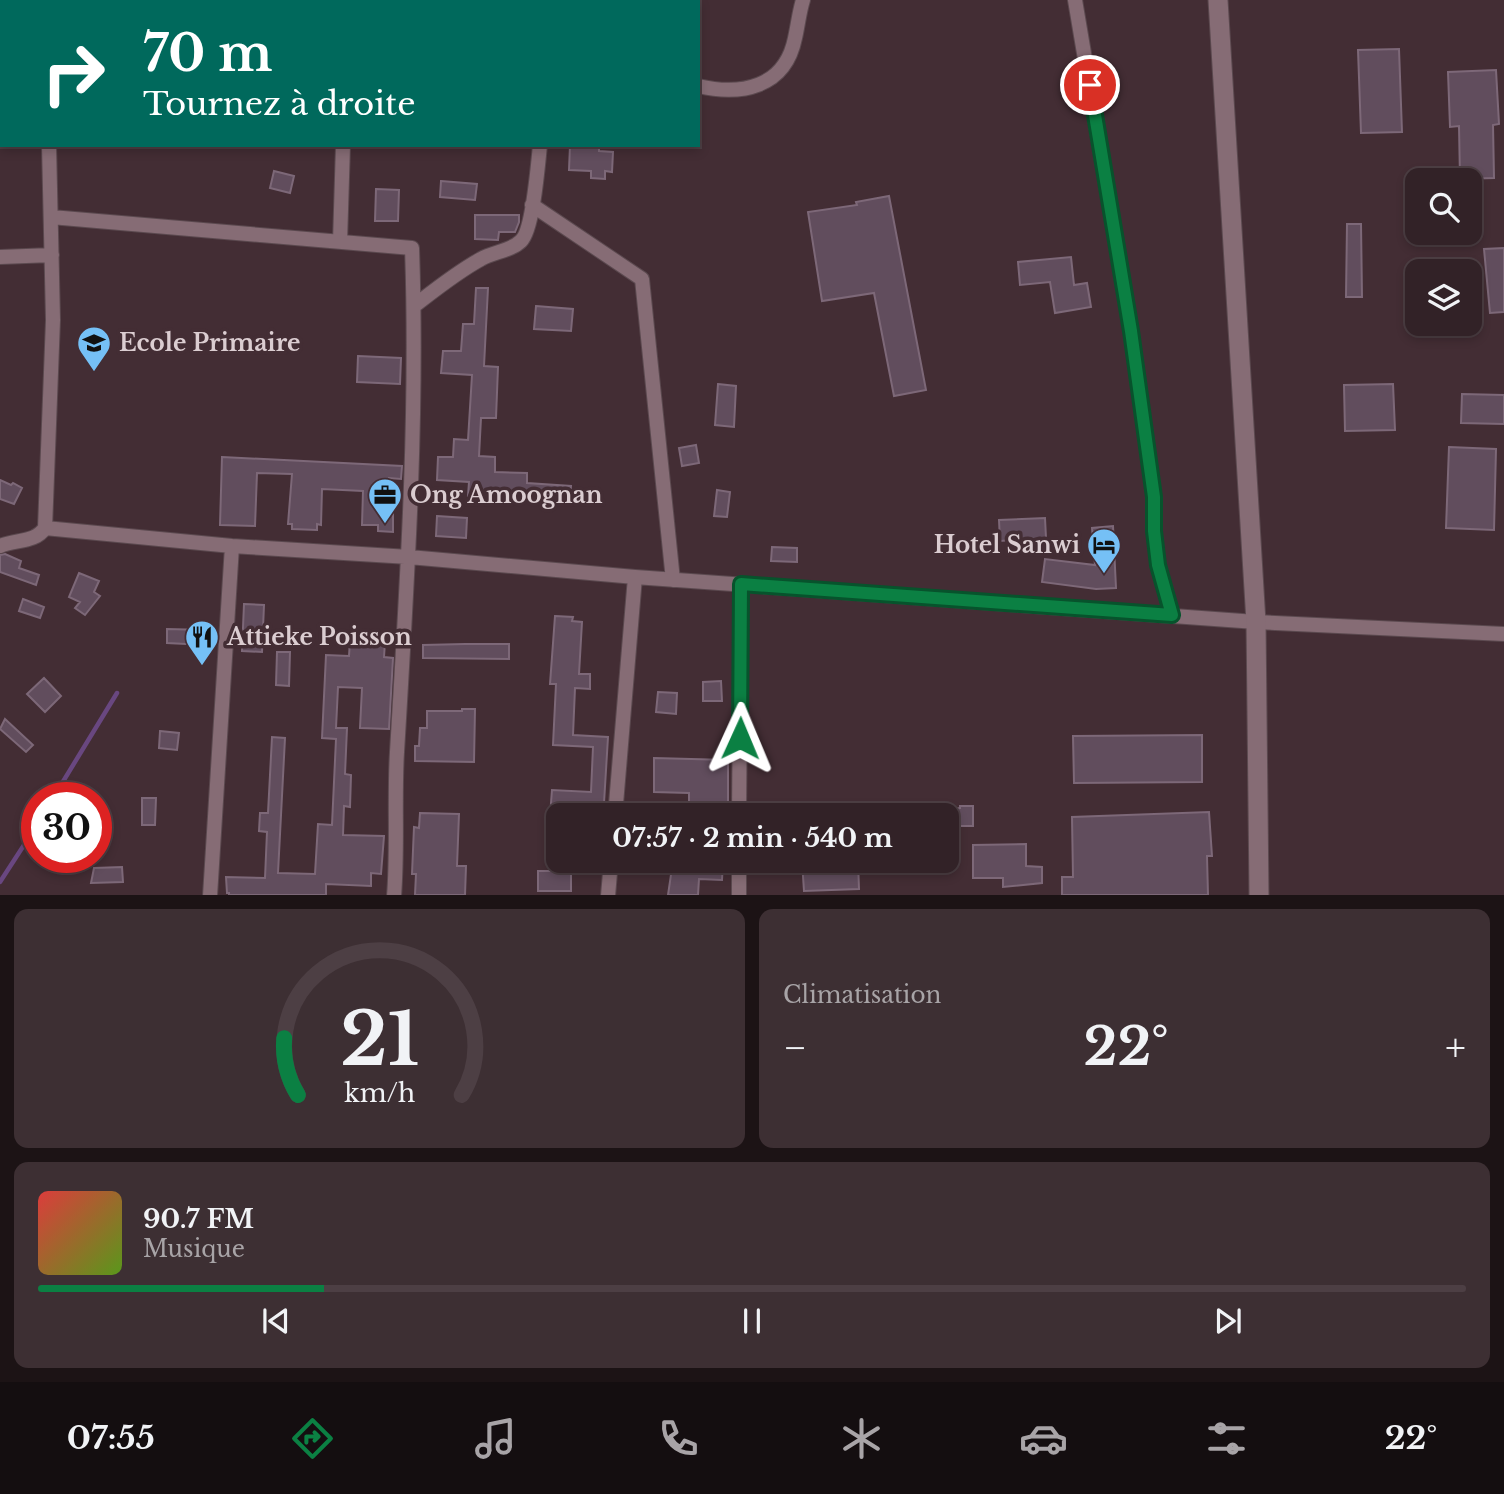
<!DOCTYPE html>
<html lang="fr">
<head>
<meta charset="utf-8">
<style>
	:root { --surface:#322227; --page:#3d2f33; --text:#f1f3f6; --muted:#a8a4a7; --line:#4d3f44; --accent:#0b8043 }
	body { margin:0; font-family:"Libre Baskerville",serif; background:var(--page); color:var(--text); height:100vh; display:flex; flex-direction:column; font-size:26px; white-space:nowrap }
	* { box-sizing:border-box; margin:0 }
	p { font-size:23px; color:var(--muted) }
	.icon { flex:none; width:38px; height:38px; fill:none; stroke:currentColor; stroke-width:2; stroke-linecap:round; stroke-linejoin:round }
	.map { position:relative; height:895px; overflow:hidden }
	.panel { display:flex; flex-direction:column; gap:14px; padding:14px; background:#1c1315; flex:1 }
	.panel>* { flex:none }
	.top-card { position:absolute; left:0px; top:0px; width:700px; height:147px; box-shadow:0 4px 10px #0003,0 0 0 2px var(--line); background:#00695c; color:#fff; overflow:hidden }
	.fabs { position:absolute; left:1405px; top:168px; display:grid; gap:14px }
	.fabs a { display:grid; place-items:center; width:77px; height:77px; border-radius:14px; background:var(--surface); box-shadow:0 4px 10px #0003,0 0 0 2px var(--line); font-size:35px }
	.speed { position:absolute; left:21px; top:782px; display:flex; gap:14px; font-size:35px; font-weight:700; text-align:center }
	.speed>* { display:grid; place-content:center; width:91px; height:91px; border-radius:50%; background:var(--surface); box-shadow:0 4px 10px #0003,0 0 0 2px var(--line); line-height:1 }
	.speed .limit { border:10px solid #d22; background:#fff; color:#111 }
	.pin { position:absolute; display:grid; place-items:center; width:60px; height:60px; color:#fff; margin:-30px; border:4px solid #fff; border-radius:50%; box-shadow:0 2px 7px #0007 }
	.me { position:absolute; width:77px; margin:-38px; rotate:1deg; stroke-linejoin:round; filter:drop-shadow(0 0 5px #0008) }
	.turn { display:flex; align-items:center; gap:24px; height:147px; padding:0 28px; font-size:32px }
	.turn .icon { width:91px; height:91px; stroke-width:2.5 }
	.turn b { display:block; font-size:49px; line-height:60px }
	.big { font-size:52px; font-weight:700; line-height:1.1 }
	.panel .tile { flex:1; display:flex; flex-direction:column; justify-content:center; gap:10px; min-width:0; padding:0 24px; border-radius:14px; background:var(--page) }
	.panel .dial { align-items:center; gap:0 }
	.dial svg { height:182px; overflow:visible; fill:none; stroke:var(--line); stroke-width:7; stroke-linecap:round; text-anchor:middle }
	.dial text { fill:var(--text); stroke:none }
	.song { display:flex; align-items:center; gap:21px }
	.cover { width:84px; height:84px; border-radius:10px; background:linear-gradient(135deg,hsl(0 70% 55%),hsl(90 70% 35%)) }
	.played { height:7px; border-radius:4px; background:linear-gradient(90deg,var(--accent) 20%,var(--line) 20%) }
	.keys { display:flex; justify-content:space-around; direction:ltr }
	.heat { display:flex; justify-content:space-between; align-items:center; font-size:38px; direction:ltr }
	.panel .tiles { flex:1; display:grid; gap:14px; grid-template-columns:1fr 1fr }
	.tile:last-child { grid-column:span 2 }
	.trip { position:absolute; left:546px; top:803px; width:413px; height:70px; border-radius:14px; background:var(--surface); box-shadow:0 4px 10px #0003,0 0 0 2px var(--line); font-weight:700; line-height:70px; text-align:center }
	.tabs { display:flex; height:112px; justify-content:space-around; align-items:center; background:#140e10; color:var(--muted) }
	.tabs .icon { width:49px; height:49px }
	.tabs .on { color:var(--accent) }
	.tabs b { font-size:32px; color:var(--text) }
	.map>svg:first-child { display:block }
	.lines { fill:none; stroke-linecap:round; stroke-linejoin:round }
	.stream { stroke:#694780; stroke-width:4.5 }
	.building { fill:#614d5d; stroke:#7d6878; stroke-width:2 }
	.street-casing { stroke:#5b494f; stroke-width:16 }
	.secondary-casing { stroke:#5b494f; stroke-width:21 }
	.street { stroke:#866c75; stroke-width:14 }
	.secondary { stroke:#866c75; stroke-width:19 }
	.route-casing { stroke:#07532c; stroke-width:18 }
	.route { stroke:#0b8043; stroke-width:12 }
	.labels { text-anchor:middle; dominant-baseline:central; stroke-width:7; stroke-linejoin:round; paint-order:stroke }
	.poi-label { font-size:23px; font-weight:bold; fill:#dbcdd1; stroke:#432d34; text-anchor:start }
</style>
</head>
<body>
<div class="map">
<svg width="1504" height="896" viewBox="0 0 1504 896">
	<rect width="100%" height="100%" fill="#432d34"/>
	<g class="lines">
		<!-- stream -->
		<path class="stream" d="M53,798L117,693
			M0,882L37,825"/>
	</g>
	<!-- building -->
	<path class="building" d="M1399,49L1402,132L1361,133L1358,50Z
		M1496,70L1499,124L1493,125L1494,178L1460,179L1459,126L1450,127L1448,72Z
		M570,145H599V151L613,152L612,172L605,171V179L591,178V171L569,170Z
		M274,171L294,176L290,193L270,188Z
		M441,181L477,184L475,200L440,197Z
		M376,189L399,190L398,221H375Z
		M889,196L926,390L894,396L874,293L822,301L808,212L857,205L856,202Z
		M475,215H519V222L515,232H499L498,240L475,239Z
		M1347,224H1361L1362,297H1346Z
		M1504,248V312L1490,313L1484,249Z
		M1071,257L1074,285L1087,283L1091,307L1055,313L1050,282L1020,285L1018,262Z
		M476,288H488L484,366L498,367L496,418H481L479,456L495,457V472L527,473V483L571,486L570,501L468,496L469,482L437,480L438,457H453L454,439L468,440L472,375L441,373L443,351H461L463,324H474Z
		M536,306L573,309L571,331L534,329Z
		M358,356L401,358L400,384L357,382Z
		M718,384L736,386L734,427L715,425Z
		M1393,384L1395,430L1345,431L1344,385Z
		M1462,394L1504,395V424L1461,423Z
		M696,445L699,463L682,466L679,448Z
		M1449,447L1496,449L1494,530L1446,528Z
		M222,457L402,466L401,479L389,478L387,507H393V532L378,531V525H362L363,491L322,489L321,525L317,524V530L292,529V524H288L292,474L257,473L255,526L220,525Z
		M0,480L11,485L13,483L22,488L14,504L0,499Z
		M717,490L730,492L727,517L714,516Z
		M437,516L467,518L466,538L436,536Z
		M1045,518L1046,538L1000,541L999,520Z
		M1113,526L1116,588L1096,589L1042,582L1045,559L1095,565L1092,528Z
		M772,547L797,548V562L771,561Z
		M5,554L21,561L19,568L39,575L36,585L0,572V555Z
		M79,573L99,581L94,592L100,596L85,615L75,608L80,602L69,597Z
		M23,599L44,607L40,618L19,611Z
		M244,604L264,605L262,652L242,651Z
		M555,616L573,617L572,621L582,622L579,674H590V689L575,688L573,735L608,737L604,803L581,802L580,816H550L552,790L591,792L593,747L553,745L556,684H550Z
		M167,629L206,630V645L167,643Z
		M350,640L385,642L384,657L393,658L389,729L360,728L362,688L338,687L336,728H347L345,774L351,775L350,807L344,806L343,835L384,836L381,874L371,873V886L326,884V895H229V893H227L226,877L265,878L267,832L259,831L260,813H268L272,737L285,738L278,873L315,874L318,824L332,825L336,739L322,738L326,655L349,656Z
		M465,644H509V659L423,658V645Z
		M277,652H290L289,686L276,685Z
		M44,678L61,696L45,712L27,694Z
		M721,681L722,701H703V682Z
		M658,692L677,693L676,714L656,712Z
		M462,709H475L474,762L415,761V746H419L420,728H427V711H462Z
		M5,719L33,745L26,752L0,729Z
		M160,731L179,733L177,750L159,748Z
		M1202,735V782L1074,783L1073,736Z
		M654,758L728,760V816H689V793L654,792Z
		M142,798H156L155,825H142Z
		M960,806H973V826H947V809L960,808Z
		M1209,812L1212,856H1207L1208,895H1062V877H1073L1072,817Z
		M420,813L459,814L457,866H466L465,895H415L416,874H412L414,827L419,828Z
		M1026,844V866L1042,867V883L1003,887V878H973V845Z
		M673,861H723L722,880L699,879L698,895H668Z
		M802,861H858L859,889L804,891Z
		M122,867L123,882L91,883L94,868Z
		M538,871H571V891H538Z"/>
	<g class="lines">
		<!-- street casing -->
		<g class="street-casing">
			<path id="street" d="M553,0V2
				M1075,0L1131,331L1154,497V531L1158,565L1172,615
				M55,2V0
				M210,2V0
				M347,2V0
				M0,22L2,23
				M698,86C741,96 785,88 795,38C798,25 799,13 803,0
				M0,115H2
				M532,205L642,279L673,580
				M51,217L412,248C418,416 407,584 397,752C394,800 398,848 394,896
				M340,242L343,145
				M0,257L52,255
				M414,306C436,289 457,272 481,259C493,252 511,251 521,241C533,230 538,164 540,145
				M45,528L232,546L409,557L635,577L1256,622L1504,634
				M0,546C16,539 35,543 45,528L53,320L49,145
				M615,816L635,577
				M739,816L741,584
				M210,896L232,546
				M608,896L611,861
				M739,896V861"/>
		</g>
		<!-- secondary casing -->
		<g class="secondary-casing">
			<path id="secondary" d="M1218,0L1256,622L1259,896"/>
		</g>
		<!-- street -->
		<use href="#street" class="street"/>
		<!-- secondary -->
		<use href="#secondary" class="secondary"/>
	</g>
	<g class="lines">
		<!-- route casing -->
		<g class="route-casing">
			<path id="route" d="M740,738L741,584L1172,615L1158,565L1154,531V497L1131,331L1090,85"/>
		</g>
		<!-- route -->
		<use href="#route" class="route"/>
	</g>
	<!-- icons -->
	<defs>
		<g id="school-pin" transform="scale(1.75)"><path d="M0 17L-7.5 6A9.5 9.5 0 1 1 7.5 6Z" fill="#75c0f6" stroke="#432d34"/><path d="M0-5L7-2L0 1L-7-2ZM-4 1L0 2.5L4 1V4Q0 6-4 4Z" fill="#111"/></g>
		<g id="office-pin" transform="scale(1.75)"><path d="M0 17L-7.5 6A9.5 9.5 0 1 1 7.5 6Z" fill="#75c0f6" stroke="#432d34"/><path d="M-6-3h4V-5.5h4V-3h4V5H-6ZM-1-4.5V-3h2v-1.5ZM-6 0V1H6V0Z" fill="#111"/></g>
		<g id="hotel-pin" transform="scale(1.75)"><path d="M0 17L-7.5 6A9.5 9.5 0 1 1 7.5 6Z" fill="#75c0f6" stroke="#432d34"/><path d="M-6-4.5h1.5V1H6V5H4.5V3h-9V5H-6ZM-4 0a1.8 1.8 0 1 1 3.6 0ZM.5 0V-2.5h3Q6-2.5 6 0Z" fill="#111"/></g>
		<g id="restaurant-pin" transform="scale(1.75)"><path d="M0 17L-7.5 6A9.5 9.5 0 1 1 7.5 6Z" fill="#75c0f6" stroke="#432d34"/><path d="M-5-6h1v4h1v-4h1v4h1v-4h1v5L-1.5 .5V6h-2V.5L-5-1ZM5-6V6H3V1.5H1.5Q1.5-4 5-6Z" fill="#111"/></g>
	</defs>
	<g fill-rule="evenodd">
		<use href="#school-pin" x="94" y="343"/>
		<use href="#office-pin" x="385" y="495"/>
		<use href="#hotel-pin" x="1104" y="545"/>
		<use href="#restaurant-pin" x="202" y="637"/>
	</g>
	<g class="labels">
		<!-- poi labels -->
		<g class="poi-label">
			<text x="119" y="343">Ecole Primaire</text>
			<text x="410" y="495">Ong Amoognan</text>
			<text x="1080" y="545" text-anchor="end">Hotel Sanwi</text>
			<text x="227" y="637">Attieke Poisson</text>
		</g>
	</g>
</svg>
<div class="fabs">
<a><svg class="icon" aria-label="search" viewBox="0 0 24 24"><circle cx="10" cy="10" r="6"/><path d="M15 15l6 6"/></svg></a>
<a><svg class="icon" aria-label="layers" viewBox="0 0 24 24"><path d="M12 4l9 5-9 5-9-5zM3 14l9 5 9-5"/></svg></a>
</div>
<div class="speed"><div class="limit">30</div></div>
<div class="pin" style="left:1090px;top:85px;background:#d93025"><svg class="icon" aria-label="arrive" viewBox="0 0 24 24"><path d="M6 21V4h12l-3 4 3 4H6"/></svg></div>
<svg class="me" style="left:740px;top:738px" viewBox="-20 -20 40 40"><path d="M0-17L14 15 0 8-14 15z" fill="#0b8043" stroke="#fff" stroke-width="4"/></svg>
<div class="trip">07:57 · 2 min · 540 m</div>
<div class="top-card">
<div class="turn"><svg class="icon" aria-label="right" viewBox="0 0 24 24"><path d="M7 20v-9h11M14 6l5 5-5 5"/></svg><div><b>70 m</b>Tournez à droite</div></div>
</div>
</div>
<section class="panel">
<div class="tiles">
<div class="tile dial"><svg viewBox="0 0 100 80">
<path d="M14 69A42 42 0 1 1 86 69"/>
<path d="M14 69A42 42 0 0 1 8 44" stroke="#0b8043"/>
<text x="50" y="56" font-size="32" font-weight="700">21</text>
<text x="50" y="72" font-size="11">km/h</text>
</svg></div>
<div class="tile"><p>Climatisation</p>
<div class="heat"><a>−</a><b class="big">22°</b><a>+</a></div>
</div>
<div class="tile">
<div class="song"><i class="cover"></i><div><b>90.7 FM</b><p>Musique</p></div></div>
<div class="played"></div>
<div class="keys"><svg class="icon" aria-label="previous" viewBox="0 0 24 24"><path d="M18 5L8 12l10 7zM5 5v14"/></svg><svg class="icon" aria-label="pause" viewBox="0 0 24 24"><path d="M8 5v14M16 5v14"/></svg><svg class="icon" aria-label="next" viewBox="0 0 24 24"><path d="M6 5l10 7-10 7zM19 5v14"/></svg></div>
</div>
</div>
</section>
<nav class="tabs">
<b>07:55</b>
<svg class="icon on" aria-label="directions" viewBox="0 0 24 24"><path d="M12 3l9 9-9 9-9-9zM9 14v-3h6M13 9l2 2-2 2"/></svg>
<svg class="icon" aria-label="music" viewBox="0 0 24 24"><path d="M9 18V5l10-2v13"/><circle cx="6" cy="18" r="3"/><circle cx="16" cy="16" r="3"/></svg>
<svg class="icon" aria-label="phone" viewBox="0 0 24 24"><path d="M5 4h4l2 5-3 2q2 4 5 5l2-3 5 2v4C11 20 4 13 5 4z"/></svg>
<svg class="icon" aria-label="climate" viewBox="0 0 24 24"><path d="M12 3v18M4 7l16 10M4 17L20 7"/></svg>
<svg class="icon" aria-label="car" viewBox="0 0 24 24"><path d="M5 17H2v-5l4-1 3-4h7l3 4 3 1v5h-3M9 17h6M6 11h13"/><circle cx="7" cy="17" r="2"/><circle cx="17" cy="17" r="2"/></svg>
<svg class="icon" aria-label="filters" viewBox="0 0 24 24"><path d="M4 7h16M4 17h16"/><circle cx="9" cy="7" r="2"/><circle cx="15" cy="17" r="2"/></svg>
<b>22°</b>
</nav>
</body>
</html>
